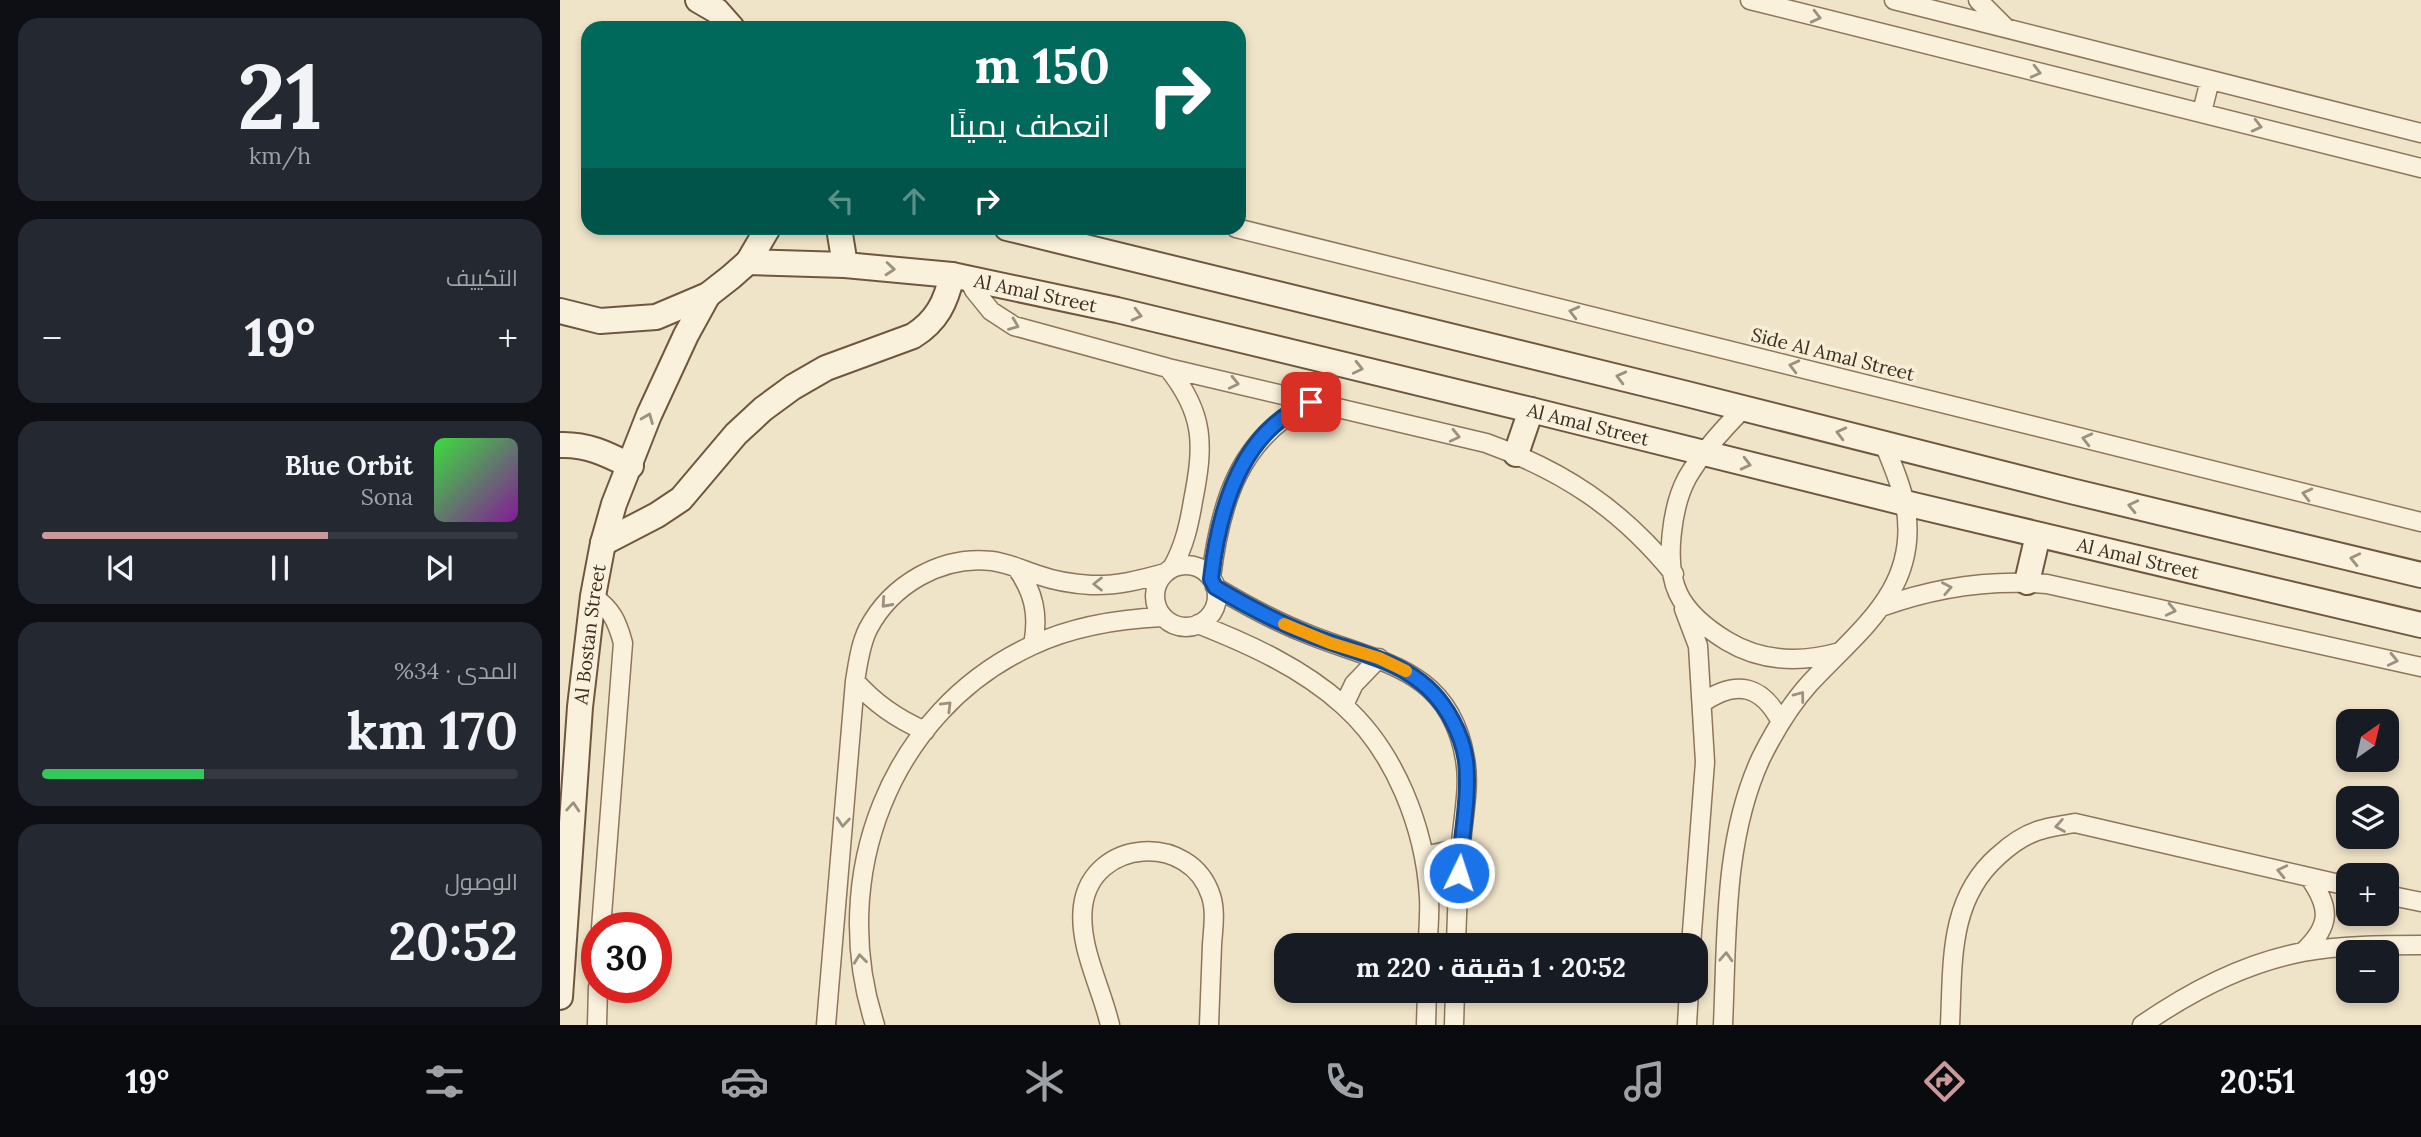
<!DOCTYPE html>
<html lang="ar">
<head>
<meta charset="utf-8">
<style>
	:root { --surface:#171b24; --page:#242831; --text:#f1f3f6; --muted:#9ea1a6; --line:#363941; --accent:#cc999b }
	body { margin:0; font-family:Lora,Cairo,serif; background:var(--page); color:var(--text); direction:rtl; height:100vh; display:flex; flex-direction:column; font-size:26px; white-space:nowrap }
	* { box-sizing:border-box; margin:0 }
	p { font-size:23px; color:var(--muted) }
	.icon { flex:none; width:38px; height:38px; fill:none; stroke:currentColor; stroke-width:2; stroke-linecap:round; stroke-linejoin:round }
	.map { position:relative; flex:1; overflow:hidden; direction:ltr }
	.details { display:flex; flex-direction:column; gap:18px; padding:18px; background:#0d0f14; width:560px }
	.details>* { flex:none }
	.banner { position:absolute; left:21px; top:21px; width:665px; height:214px; border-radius:21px; box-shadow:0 4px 10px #0003; direction:rtl; background:#00695c; color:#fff; overflow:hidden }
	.needle { width:46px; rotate:34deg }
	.fabs { position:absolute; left:1776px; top:709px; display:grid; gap:14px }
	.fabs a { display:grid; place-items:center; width:63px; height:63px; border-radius:14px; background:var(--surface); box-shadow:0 4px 10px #0003; font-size:35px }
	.speed { position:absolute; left:21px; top:912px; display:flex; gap:14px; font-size:35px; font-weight:700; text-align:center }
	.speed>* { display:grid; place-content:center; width:91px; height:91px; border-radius:50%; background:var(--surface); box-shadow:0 4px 10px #0003; line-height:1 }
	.speed .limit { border:10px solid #d22; background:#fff; color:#111 }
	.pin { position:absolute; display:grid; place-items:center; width:60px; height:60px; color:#fff; margin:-30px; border-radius:14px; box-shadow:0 4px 10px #0006 }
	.me { position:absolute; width:77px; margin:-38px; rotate:4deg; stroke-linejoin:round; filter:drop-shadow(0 0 5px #0008) }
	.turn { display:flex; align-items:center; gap:24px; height:147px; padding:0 21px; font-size:32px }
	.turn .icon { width:91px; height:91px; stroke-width:2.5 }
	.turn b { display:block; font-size:49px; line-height:60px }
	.lanes { display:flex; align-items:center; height:66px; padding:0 21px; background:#0003; justify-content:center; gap:35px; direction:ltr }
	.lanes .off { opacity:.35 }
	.big { font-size:52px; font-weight:700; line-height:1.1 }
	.details .widget { flex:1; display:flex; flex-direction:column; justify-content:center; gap:10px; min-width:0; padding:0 24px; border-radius:21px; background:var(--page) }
	.details .dial { align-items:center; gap:0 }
	.dial b { font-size:91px; line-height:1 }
	.song { display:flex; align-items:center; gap:21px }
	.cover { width:84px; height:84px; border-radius:10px; background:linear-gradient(135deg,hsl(120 70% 55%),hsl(290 70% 35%)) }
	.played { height:7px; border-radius:4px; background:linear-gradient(90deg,var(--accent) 60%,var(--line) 60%) }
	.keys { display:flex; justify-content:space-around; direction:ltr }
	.heat { display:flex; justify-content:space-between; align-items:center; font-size:38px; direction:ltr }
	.charge { height:10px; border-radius:5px; background:linear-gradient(90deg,#34c759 34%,var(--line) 0) }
	.trip { position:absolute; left:714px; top:933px; width:434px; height:70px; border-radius:21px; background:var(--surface); box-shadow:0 4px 10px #0003; font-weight:700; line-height:70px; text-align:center; direction:rtl }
	.menu { display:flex; height:112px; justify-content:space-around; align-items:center; background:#090b0e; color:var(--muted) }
	.menu .icon { width:49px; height:49px }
	.menu .active { color:var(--accent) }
	.menu b { font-size:32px; color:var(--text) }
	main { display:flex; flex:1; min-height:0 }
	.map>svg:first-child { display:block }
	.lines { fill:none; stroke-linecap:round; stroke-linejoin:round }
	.street-casing { stroke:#8d765c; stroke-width:21 }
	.secondary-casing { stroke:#6f573f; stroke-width:28 }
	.street { stroke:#faf1dc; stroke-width:18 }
	.secondary { stroke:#faf1dc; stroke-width:24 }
	.oneway { stroke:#9c907e }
	.route-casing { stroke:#114b97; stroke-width:18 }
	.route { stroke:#1a73e8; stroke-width:12 }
	.slow { stroke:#f59e0b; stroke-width:12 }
	.labels { text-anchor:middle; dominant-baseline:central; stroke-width:7; stroke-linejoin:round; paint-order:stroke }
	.street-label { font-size:19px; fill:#3d2e20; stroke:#f7eed8 }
</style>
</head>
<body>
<main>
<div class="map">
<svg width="1861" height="1025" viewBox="0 0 1861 1025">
	<rect width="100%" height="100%" fill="#f0e4c8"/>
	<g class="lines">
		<!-- street casing -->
		<g class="street-casing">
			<path id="street" d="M1190,0L1861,168
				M1334,0L1861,133
				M1418,0L1446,28
				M1642,112L1650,80
				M676,228L1861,522
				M408,278L414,290L431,311L454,326L608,368L926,443C1004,471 1061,509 1114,574
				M608,368C645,414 644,445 633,501C629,525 624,547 612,568
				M1184,408C1163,429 1142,452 1127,478C1112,506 1104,563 1118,593C1127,613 1149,630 1167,641C1202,662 1241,663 1280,652
				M595 596a31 31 0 1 1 62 0a31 31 0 1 1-62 0Z
				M456,567C474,592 479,615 473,645
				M651,578C660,503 679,438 751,402
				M655,587C685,605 716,622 750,635C820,663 890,668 905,759C910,786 903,817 901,844C898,878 897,911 896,945
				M33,596C52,610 57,621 63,643L41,928
				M1321,607C1376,587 1429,579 1487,584L1861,667
				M1124,609L1138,646L1145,762L1131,945
				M638,624C689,644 742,668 783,705C835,751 865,828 869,897C870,913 868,929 868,945
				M295,681C315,704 337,719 365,731
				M1142,703C1176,679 1202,685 1221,722
				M784,705L794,684L819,658
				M864,856L901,848
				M1827,895L1861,902
				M1743,952C1771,926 1771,908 1749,877
				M37,1025L38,987
				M266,1025L295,681C298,664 300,645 308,629C331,585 381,555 432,561C448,563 463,570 478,575C495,581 513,584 531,585C557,586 580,580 605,573
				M315,1025C267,878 329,711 473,645C514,626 558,619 602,617
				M550,1025C541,986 518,946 523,906C532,838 631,832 651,896C656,911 653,929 652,945C651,971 650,998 649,1025
				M866,1025L867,990
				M894,1025L895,990
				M1127,1025L1129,990
				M1163,1025C1167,937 1163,840 1201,758C1214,732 1230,705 1250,683C1300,629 1361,588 1345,504C1341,484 1332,463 1324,444
				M1390,1025C1393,963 1388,900 1438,856C1451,844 1466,833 1484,829C1494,826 1505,825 1515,823L1788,886
				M1582,1025C1631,991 1684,963 1743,952C1781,945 1822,945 1861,945"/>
		</g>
		<!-- secondary casing -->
		<g class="secondary-casing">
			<g id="secondary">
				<path d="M138,0L157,11L172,28"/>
				<path d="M279,228L285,265"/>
				<path d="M447,228L1123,393L1511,491L1861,575"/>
				<path id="s1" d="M188,262L285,265L392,275L557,310L971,410L1345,503L1861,625"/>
				<path d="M0,311L40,321L96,317L148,295L171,277L188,262L208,228"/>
				<path d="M0,445C27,444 47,454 71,466"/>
				<path d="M956,454L971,410"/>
				<path d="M43,543L97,515L121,499L176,434L203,409L233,387L266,368L353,336C377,321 386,302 392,275"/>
				<path d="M1467,582L1478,535"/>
				<path id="s2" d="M0,997L20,707L33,596L43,543L54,504L89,415L126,335L148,295"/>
			</g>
		</g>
		<!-- street -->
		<use href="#street" class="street"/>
		<!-- secondary -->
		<use href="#secondary" class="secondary"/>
	</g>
	<!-- one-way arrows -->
	<defs><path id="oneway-chevron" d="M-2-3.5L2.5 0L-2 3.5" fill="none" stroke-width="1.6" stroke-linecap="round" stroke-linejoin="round" transform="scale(1.75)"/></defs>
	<g class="oneway">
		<use href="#oneway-chevron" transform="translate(1256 17) rotate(14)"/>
		<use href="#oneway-chevron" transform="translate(1476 72) rotate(14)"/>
		<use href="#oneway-chevron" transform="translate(1697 126) rotate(14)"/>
		<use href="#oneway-chevron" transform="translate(330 269) rotate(5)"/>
		<use href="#oneway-chevron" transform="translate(1014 312) rotate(-166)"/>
		<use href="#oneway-chevron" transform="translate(577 315) rotate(14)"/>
		<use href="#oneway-chevron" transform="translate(454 325) rotate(22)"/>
		<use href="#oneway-chevron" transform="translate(1234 366) rotate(-166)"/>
		<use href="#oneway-chevron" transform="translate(798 368) rotate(13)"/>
		<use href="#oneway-chevron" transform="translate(1061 377) rotate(-166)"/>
		<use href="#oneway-chevron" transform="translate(674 383) rotate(13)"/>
		<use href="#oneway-chevron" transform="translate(88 418) rotate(-68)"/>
		<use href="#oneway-chevron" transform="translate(1281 433) rotate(-166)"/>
		<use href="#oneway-chevron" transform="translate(895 436) rotate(13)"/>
		<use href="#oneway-chevron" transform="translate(1527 439) rotate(-166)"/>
		<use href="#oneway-chevron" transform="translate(1186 464) rotate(14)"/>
		<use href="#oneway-chevron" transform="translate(1747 494) rotate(-166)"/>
		<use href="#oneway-chevron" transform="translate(1573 506) rotate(-167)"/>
		<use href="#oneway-chevron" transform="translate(1795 559) rotate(-167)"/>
		<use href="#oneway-chevron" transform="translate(538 584) rotate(-180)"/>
		<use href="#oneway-chevron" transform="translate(1387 588) rotate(-11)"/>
		<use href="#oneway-chevron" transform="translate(326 603) rotate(132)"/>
		<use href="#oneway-chevron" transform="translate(1611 610) rotate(13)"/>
		<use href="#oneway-chevron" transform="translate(1833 660) rotate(13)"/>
		<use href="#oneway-chevron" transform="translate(1240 696) rotate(-53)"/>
		<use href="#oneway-chevron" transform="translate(387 706) rotate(-45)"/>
		<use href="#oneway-chevron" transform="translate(13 807) rotate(-86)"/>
		<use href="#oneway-chevron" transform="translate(283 822) rotate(95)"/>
		<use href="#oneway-chevron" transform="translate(1500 826) rotate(170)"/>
		<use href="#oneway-chevron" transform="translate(1722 871) rotate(-167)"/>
		<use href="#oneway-chevron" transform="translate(1166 957) rotate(-87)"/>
		<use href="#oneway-chevron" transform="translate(300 959) rotate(-97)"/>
	</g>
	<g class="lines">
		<!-- route casing -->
		<g class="route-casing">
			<path id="route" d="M751,402C738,408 725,415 714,425C672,462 657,525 651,579L655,587C685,605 717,622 750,635C805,657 862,662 892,720C899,733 904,747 906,761C910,797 901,837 899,873"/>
		</g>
		<!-- route -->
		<use href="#route" class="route"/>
		<!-- slow -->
		<path class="slow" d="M724,624L770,643L819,658L846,671"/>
	</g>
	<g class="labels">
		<!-- street labels -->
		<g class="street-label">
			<text stroke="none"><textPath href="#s1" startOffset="290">Al Amal Street</textPath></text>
			<text transform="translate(1273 354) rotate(14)">Side Al Amal Street</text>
			<text stroke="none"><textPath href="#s1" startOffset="858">Al Amal Street</textPath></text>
			<text stroke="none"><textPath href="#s1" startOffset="1424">Al Amal Street</textPath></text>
			<text stroke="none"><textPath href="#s2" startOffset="364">Al Bostan Street</textPath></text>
		</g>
	</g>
</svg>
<div class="fabs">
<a><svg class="needle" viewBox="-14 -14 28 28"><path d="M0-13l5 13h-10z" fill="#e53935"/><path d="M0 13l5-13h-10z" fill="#9ea1a6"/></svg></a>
<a><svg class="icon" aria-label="layers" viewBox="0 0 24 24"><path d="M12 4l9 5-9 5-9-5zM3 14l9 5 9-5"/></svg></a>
<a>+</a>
<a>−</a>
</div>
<div class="speed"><div class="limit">30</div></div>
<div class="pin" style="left:751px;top:402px;background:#d93025"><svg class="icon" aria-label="arrive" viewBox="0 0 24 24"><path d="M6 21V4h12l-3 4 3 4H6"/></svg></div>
<svg class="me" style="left:899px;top:873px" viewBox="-20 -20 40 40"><circle r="17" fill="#1a73e8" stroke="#fff" stroke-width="3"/><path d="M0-11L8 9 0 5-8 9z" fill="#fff"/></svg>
<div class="trip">20:52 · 1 دقيقة · 220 m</div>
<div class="banner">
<div class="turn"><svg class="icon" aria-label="right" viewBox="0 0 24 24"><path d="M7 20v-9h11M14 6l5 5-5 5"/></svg><div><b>150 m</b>انعطف يمينًا</div></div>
<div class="lanes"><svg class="icon off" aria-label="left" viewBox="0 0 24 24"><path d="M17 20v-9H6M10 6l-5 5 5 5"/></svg><svg class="icon off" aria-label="ahead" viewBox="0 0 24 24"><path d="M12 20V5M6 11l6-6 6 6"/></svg><svg class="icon" aria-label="right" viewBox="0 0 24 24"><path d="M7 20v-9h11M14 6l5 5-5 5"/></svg></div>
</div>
</div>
<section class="details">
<div class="widget dial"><b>21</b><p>km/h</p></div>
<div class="widget"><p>التكييف</p>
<div class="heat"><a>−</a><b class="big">19°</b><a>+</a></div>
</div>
<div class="widget">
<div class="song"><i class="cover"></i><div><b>Blue Orbit</b><p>Sona</p></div></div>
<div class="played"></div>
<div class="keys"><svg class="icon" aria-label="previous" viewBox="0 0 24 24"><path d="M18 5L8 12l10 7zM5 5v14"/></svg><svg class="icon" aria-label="pause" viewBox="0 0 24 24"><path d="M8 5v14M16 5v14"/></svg><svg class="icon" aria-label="next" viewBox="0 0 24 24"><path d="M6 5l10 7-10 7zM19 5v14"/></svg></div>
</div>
<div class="widget"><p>المدى · 34%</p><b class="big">170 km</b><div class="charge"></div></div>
<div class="widget"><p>الوصول</p><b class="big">20:52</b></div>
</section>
</main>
<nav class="menu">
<b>20:51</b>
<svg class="icon active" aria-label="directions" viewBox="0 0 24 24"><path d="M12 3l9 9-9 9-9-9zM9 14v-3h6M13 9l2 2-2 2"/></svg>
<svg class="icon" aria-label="music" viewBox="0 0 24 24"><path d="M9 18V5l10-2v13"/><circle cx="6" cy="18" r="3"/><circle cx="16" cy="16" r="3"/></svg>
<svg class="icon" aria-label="phone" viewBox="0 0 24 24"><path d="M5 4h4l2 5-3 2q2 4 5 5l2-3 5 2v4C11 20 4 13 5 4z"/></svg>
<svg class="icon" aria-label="climate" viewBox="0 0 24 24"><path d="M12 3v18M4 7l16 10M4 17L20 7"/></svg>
<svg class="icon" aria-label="car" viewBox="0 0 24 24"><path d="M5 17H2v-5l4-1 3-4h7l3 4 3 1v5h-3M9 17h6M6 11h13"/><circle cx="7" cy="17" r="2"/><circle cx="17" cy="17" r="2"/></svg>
<svg class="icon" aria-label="filters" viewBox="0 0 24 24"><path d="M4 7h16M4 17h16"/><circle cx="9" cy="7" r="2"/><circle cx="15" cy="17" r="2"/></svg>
<b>19°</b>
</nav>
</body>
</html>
